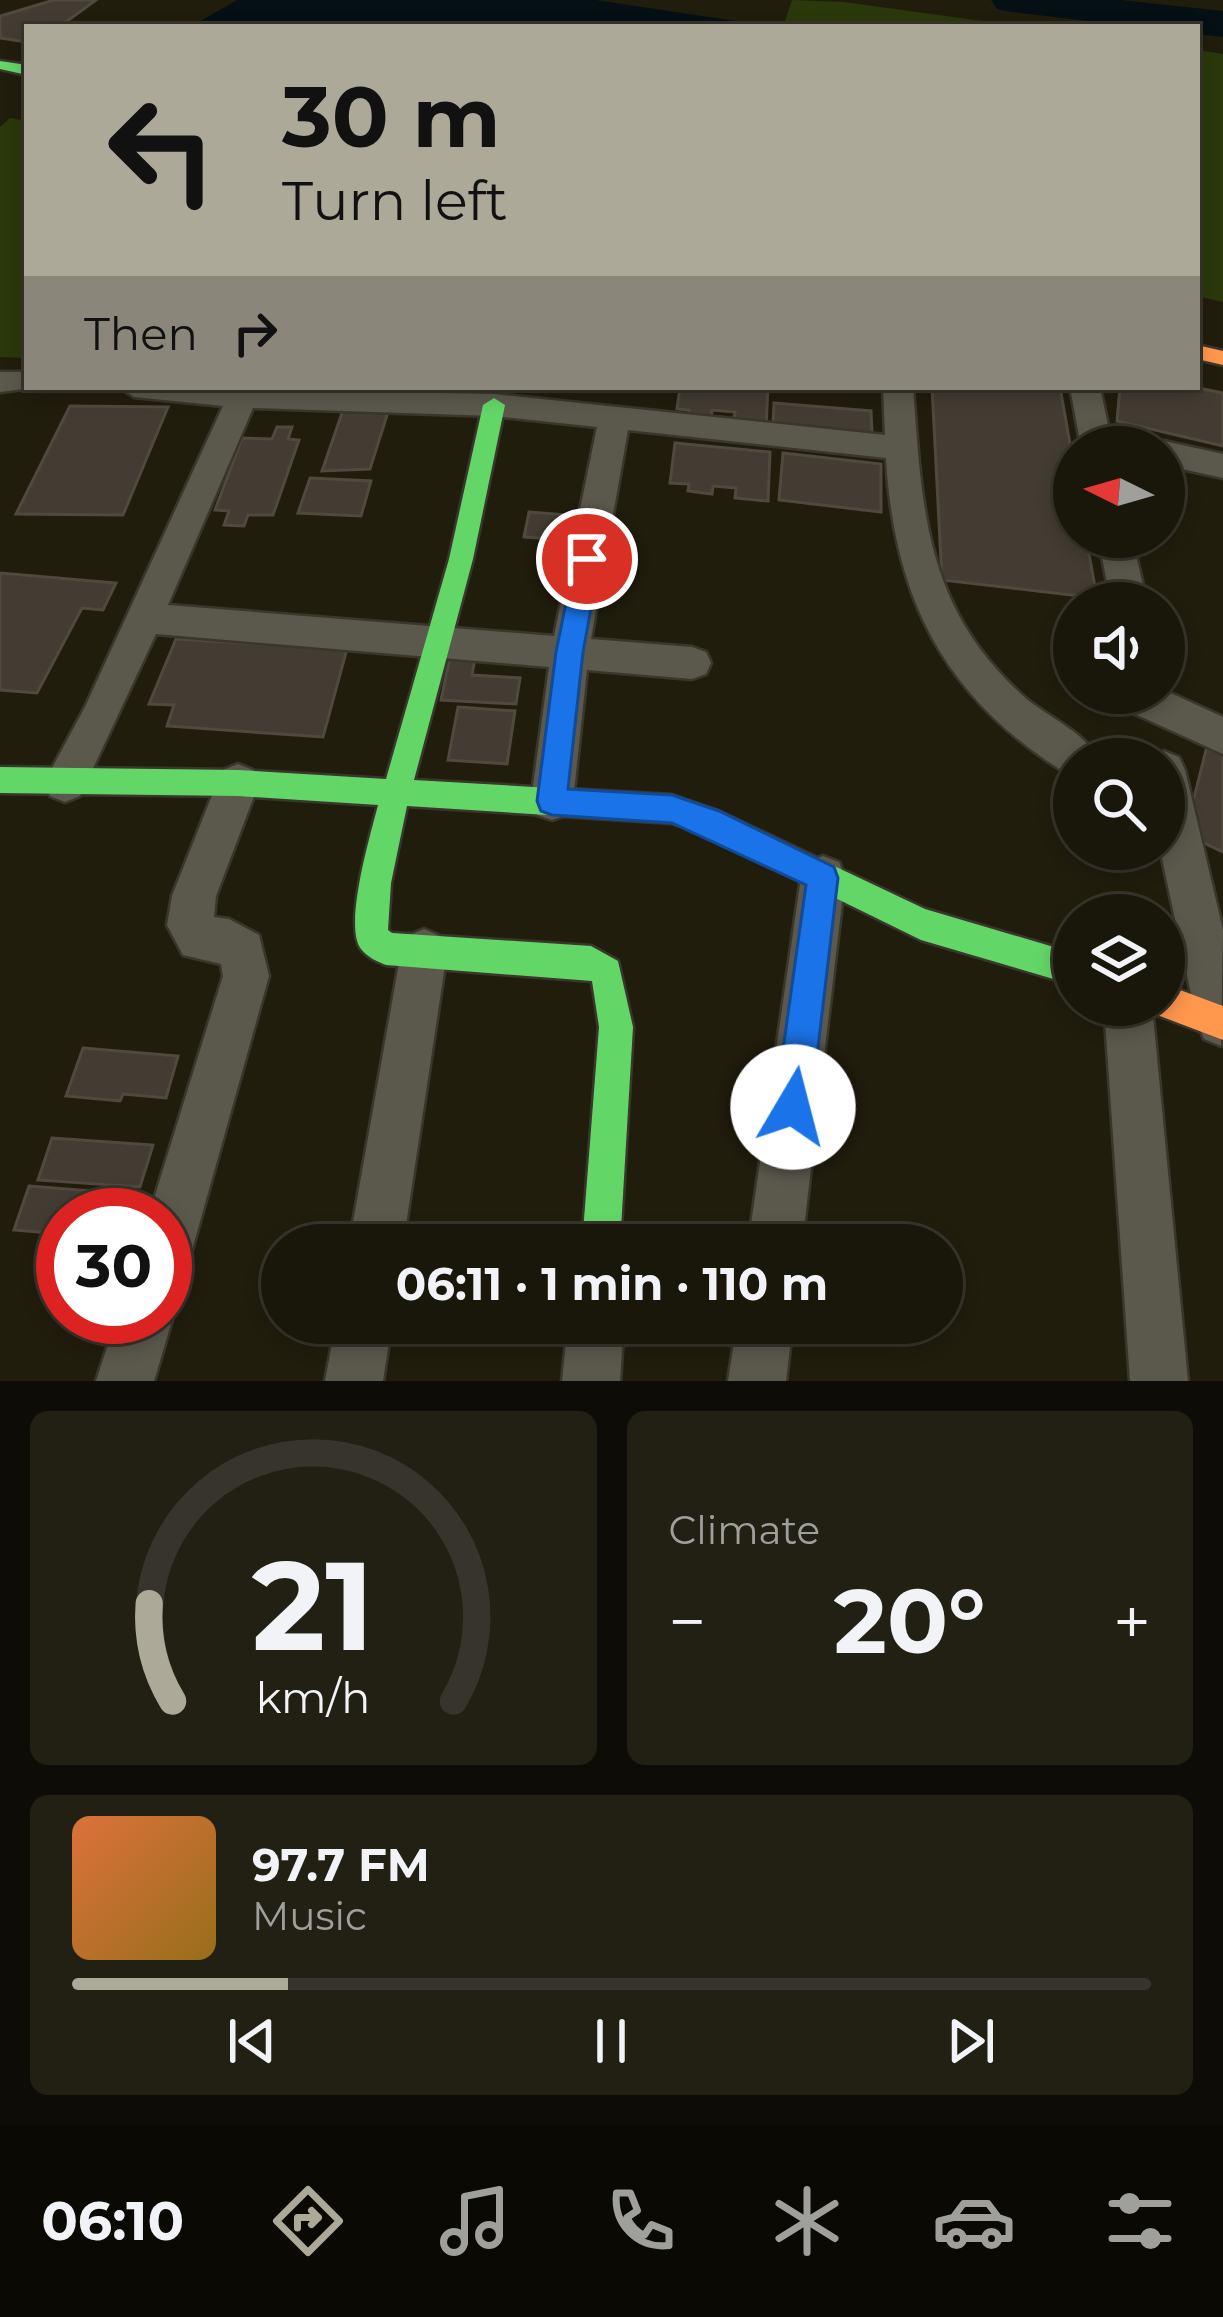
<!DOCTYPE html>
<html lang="en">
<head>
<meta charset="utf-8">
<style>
	:root { --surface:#19160a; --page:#221f13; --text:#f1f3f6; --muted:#9f9f9c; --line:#37352b; --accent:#ada999 }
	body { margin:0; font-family:Montserrat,sans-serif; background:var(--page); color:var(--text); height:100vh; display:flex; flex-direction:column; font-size:45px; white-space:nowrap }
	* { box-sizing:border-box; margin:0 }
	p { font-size:39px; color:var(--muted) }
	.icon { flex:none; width:66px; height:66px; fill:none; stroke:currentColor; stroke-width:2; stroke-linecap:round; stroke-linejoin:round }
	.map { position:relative; height:1381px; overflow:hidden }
	.panel { display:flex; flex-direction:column; gap:30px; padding:30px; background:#0e0c06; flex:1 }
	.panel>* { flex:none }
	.guide { position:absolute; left:24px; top:24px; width:1176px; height:366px; border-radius:0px; box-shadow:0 6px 18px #0003,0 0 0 3px var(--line); background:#ada999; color:#111; overflow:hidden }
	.needle { width:78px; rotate:275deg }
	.controls { position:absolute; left:1053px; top:426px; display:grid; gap:24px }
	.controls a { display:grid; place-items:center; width:132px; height:132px; border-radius:50%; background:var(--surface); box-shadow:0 6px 18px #0003,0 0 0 3px var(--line); font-size:60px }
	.speed { position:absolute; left:36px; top:1188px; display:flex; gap:24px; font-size:60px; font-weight:700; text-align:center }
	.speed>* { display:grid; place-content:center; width:156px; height:156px; border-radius:50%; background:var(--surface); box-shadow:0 6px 18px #0003,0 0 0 3px var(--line); line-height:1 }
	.speed .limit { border:18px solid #d22; background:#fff; color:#111 }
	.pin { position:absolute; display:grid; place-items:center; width:102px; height:102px; color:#fff; margin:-51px; border:6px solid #fff; border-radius:50%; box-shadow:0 3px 12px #0007 }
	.me { position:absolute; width:132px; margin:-66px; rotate:8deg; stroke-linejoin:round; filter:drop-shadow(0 0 9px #0008) }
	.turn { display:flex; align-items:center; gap:42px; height:252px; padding:0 60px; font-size:54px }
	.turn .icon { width:156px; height:156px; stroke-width:2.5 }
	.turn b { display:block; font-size:84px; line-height:102px }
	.then { display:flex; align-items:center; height:114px; padding:0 60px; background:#0003; gap:24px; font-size:45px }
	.big { font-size:90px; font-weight:700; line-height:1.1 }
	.panel .card { flex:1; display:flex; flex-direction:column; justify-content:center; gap:18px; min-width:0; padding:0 42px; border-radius:18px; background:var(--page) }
	.panel .dial { align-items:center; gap:0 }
	.dial svg { height:312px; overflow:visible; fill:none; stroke:var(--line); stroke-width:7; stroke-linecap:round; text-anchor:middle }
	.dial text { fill:var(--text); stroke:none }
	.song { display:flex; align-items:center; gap:36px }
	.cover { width:144px; height:144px; border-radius:18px; background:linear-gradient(135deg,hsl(20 70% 55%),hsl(40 70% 35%)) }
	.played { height:12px; border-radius:6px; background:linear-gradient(90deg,var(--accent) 20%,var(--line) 20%) }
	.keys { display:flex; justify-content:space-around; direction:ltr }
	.heat { display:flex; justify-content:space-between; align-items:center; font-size:66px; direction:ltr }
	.panel .tiles { flex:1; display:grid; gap:30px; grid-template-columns:1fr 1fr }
	.card:last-child { grid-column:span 2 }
	.trip { position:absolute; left:261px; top:1224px; width:702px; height:120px; border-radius:60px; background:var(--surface); box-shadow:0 6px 18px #0003,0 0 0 3px var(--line); font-weight:700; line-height:120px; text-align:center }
	.menu { display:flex; height:192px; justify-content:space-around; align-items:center; background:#0a0904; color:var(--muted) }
	.menu .icon { width:84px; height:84px }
	.menu .selected { color:var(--accent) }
	.menu b { font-size:54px; color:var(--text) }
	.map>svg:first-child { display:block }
	.green { fill:#2b380b }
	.water { fill:#051015 }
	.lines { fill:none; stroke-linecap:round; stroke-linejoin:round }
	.river { fill:#051015; fill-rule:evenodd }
	.building { fill:#423c32; stroke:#4f493e; stroke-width:3 }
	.street-casing { stroke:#39362c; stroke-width:5 }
	.fast-casing { stroke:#39362c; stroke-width:5 }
	.slow-casing { stroke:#39362c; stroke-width:5 }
	.street { fill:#5b584c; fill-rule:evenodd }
	.fast { fill:#63d668; fill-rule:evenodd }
	.slow { fill:#ff974d; fill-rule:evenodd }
	.route { fill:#1a73e8; stroke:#114b97; stroke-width:3 }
</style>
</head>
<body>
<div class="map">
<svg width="1223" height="1381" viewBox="0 0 1223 1381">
	<rect width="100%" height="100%" fill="#211d0d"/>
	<!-- green -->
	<path class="green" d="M792,0L844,2L1026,27H783Z
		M1197,50L1223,54V302L1197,296Z
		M10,118L27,121V358L0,357V127Z"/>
	<!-- water -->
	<path class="water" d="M237,0H596L735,21V27H190Z"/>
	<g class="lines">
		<!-- river -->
		<path class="river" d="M991,0H1121L1223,11V37L1197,34V27H1139L1011,12L997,9Z"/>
	</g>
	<!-- building -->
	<path class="building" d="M54,0H96L59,27H27V42L0,38V16Z
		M680,387H768L766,428L733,425L735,412L712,410L711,420L688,418L689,410L677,409Z
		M932,387H1060L1074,467V537H1086L1097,598L942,580Z
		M1120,387H1194L1223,393V446L1117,421Z
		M774,403L871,411L873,454L772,445Z
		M70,406L168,407L123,515L16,514Z
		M344,407L389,409L370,469L322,471Z
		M277,427H292L288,439L299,440L273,515H248L244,526L224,525L229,511L215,510L242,438L272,439Z
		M675,443L770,452L768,501L735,498L736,488L713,486L712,494L688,491L689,484L670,483Z
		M783,453L881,464V512L779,500Z
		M310,478L371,481L361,516L298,513Z
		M529,512L581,516L577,541L524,537Z
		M0,573L116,583L103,610L82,608L37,693L0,690Z
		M176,639L347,649L323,737L167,726L174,705L149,704Z
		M451,652L476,653L472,675L520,678L516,704L441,700Z
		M458,707L515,711L507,764L448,760Z
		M1207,746L1223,753V852L1185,834Z
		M83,1048L178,1056L166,1098L123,1094L120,1101L66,1096Z
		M52,1138L153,1145L140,1187L38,1180Z
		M29,1186L142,1195L136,1215H63V1234L14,1230Z"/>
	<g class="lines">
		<!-- street casing -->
		<g class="street-casing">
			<path id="street" d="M0,372H27V387H39L0,392Z
				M119,387L494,394L885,435L883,387H913C922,509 925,606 1021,694C1043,715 1086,732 1098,759H1074V776L1064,772C943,696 894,597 886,458L628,430L591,639L692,647L706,652L711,663L706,674L692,679L587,670L573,801L567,815L552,820L537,815L531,801L549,667L156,634L80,796L65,802L50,796L44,783L85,707L223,406L134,397ZM253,408L494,416L597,427L554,636L168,605Z
				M1070,387H1100L1109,430L1148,439L1152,445L1164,441L1223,454V478L1164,465V447H1081Z
				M1098,537H1132L1147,603H1111Z
				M1164,690L1223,717V754L1135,714L1129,702L1134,693Z
				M1164,751L1179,757L1185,770L1223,930L1221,1046L1204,1039L1197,1022L1160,849H1164V759H1148Z
				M238,764L253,770L259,783L216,896L214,917L229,919L259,935L269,976L192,1250L184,1269L165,1277V1215H149L223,976L221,964L183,955L167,925L172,896L217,783L223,770Z
				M823,856L839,862L845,877L802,1245H748L801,877L807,862Z
				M424,929L440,936L447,952L403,1245H349L401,952L408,936Z
				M1104,1005H1152L1188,1381H1130Z
				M165,1297L173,1317L154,1381H96L117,1317H165Z
				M336,1323H392L383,1381H325Z
				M568,1323H624L620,1381H562Z
				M737,1323H793L786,1381H728Z"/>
		</g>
		<!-- fast casing -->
		<g class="fast-casing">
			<path id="fast" d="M0,61L27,65V75L0,69Z
				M494,398L505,405L473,559L414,780L672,795L718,811L925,909L1074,953V985L921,940L701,832L672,823L407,806L391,883L388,930L392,933L591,946L618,961L633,1027L620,1245H582L599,1027L592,981L386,965C378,962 367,957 361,949C343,926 371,833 378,805L238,796L0,793V767L238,770L386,779L449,559L483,405Z"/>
		</g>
		<!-- slow casing -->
		<g class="slow-casing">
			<path id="slow" d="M1197,345L1223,351V365L1197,359Z
				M1164,984L1223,1006V1040L1152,1013L1149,1005H1164Z"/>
		</g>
		<!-- street -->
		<use href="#street" class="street"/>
		<!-- fast -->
		<use href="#fast" class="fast"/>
		<!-- slow -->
		<use href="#slow" class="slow"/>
	</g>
	<!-- route -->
	<path class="route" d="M587,549L600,559L583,652L568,789L672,795L719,811L834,867L838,878L811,1107L806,1120L793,1125L781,1120L775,1107L806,885L672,823L552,815L541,811L537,801L556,652L575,559Z"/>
</svg>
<div class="controls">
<a><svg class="needle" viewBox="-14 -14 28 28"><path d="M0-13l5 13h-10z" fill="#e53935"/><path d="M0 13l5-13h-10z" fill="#9f9f9c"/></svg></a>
<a><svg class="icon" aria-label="sound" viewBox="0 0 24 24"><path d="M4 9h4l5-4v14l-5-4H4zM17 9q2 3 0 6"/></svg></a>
<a><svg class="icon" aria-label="search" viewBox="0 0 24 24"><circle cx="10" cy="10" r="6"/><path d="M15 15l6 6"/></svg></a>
<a><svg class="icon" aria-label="layers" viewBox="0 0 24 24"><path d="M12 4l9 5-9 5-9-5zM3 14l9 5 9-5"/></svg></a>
</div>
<div class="speed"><div class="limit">30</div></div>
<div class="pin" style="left:587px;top:559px;background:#d93025"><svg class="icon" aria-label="arrive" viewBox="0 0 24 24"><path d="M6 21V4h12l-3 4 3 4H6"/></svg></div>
<svg class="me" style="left:793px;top:1107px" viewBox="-20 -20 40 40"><circle r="19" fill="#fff"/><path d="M0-13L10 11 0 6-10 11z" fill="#1a73e8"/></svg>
<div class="trip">06:11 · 1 min · 110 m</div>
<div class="guide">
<div class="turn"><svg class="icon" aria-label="left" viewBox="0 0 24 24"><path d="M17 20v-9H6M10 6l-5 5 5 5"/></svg><div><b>30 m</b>Turn left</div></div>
<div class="then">Then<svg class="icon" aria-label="right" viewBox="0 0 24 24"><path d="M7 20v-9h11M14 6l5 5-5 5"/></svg></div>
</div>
</div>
<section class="panel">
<div class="tiles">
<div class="card dial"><svg viewBox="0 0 100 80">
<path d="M14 69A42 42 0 1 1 86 69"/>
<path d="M14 69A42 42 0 0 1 8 44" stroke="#ada999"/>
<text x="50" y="56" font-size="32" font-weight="700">21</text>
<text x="50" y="72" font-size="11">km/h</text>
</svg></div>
<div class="card"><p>Climate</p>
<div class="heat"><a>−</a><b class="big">20°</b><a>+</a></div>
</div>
<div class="card">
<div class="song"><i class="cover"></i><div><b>97.7 FM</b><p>Music</p></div></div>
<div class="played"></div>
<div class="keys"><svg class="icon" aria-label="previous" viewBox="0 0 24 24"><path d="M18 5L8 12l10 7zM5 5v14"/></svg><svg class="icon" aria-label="pause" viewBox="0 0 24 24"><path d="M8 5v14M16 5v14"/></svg><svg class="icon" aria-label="next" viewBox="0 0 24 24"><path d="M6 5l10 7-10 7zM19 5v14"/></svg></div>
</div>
</div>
</section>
<nav class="menu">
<b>06:10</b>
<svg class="icon selected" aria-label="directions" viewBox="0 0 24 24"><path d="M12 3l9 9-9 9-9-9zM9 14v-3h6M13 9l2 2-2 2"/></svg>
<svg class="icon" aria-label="music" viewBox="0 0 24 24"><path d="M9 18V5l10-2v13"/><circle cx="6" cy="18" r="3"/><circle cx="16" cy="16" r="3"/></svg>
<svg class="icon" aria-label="phone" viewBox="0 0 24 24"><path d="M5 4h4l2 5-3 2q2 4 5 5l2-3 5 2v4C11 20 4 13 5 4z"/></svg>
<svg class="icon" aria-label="climate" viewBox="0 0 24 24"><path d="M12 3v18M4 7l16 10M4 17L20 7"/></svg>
<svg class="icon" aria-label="car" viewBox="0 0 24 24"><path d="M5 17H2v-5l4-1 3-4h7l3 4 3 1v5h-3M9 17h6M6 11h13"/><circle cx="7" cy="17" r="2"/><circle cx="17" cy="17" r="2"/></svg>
<svg class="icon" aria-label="filters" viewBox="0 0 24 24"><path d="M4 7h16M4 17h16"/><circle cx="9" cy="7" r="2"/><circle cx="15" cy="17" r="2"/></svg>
</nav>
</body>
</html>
